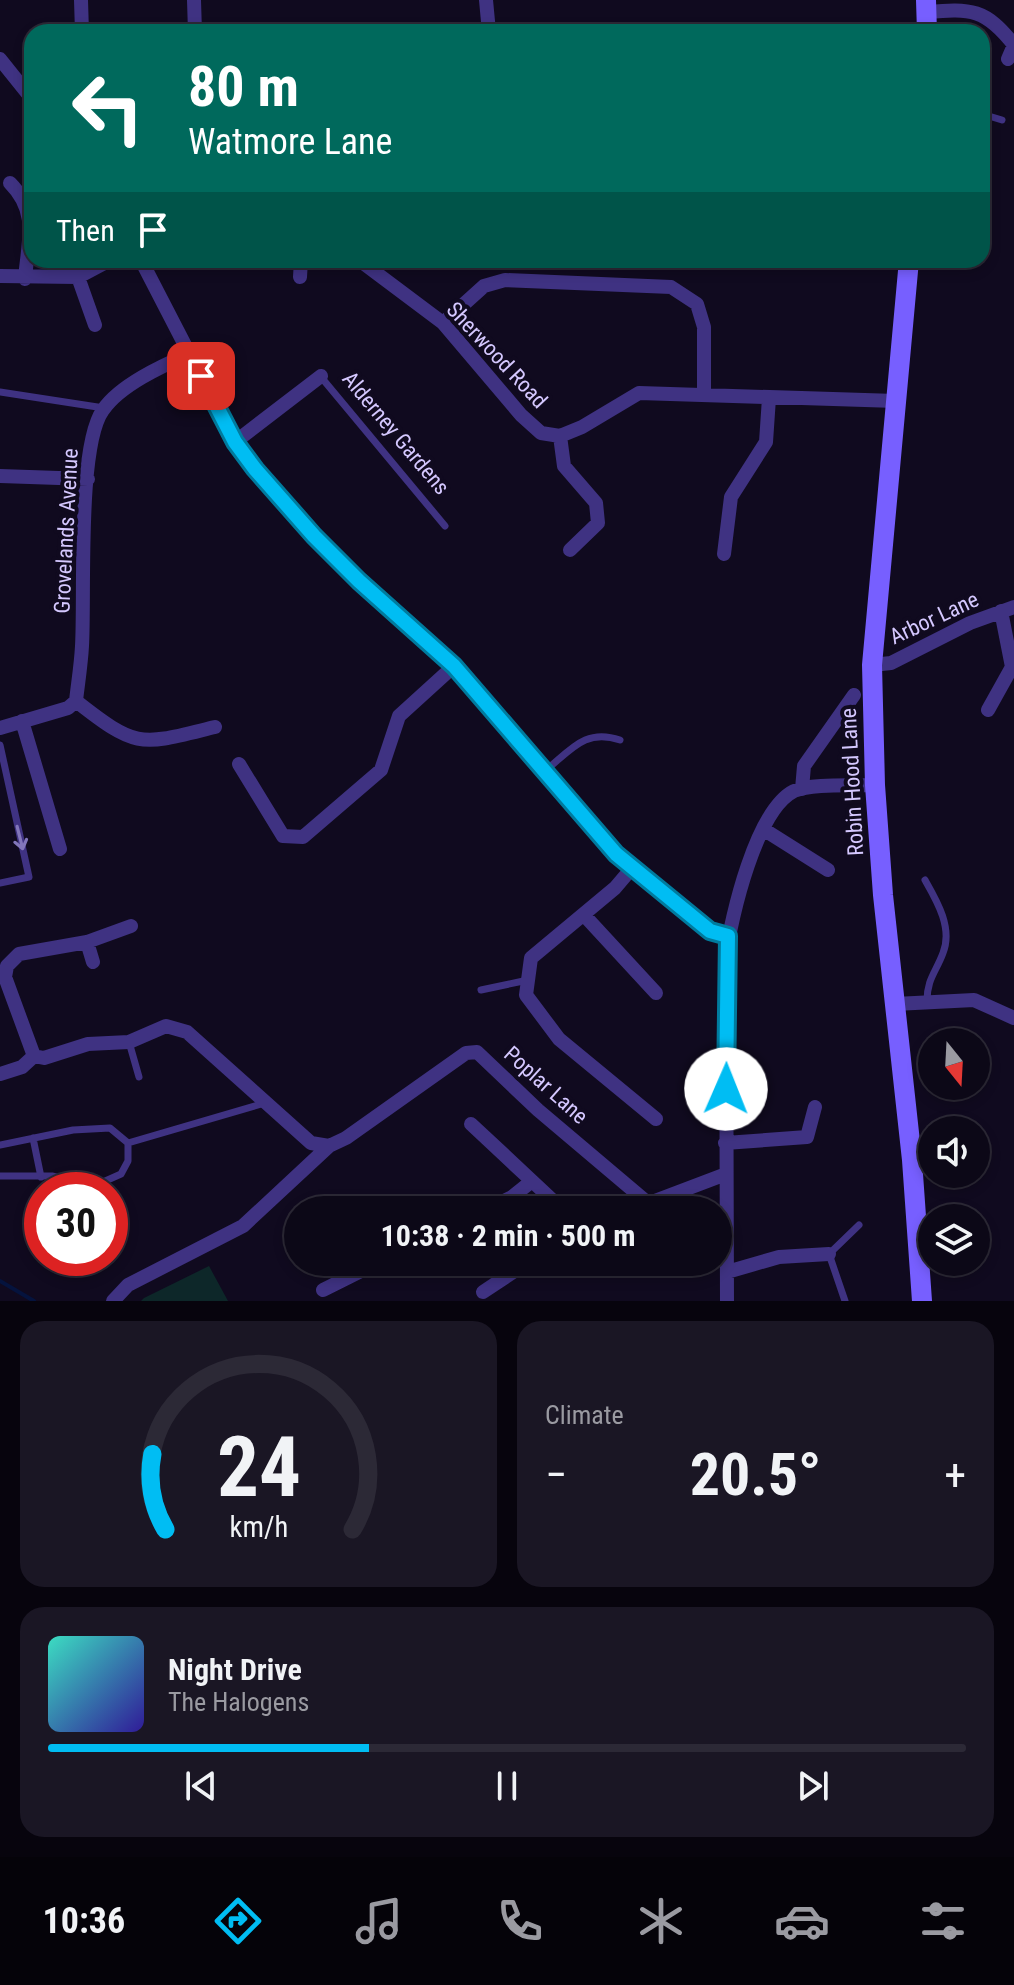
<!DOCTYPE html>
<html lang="en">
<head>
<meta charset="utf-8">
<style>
	:root { --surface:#0c0817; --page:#1a1624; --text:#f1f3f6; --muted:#9a9aa1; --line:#2c2936; --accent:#00bdf3 }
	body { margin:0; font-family:"Roboto Condensed",sans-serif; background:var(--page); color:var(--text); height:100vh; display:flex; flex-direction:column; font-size:30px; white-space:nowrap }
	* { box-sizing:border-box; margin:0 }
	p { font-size:26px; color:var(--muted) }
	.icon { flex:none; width:44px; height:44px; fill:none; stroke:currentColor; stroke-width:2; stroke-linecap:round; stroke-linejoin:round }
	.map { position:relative; height:1301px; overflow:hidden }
	.side { display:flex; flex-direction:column; gap:20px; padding:20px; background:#07040d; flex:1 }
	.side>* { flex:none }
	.banner { position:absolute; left:24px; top:24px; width:966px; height:244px; border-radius:24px; box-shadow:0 4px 12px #0003,0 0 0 2px var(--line); background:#00695c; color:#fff; overflow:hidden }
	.needle { width:52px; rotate:162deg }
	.fabs { position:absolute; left:918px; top:1028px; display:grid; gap:16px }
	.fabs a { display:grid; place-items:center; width:72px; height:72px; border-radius:50%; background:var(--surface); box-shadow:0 4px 12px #0003,0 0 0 2px var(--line); font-size:40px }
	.speed { position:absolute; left:24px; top:1172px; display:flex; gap:16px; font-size:40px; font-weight:700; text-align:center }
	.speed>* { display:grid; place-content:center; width:104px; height:104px; border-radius:50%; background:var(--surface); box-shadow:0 4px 12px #0003,0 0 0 2px var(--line); line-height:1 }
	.speed .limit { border:12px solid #d22; background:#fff; color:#111 }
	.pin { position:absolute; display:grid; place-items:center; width:68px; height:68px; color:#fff; margin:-34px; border-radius:16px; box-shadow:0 4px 12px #0006 }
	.me { position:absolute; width:88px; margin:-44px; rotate:1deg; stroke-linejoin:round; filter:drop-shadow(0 0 6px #0008) }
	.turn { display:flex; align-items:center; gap:28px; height:168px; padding:0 32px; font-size:36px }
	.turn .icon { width:104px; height:104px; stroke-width:2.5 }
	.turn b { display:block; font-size:56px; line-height:68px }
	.then { display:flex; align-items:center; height:76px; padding:0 32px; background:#0003; gap:16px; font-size:30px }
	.big { font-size:60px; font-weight:700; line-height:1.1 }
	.side .tile { flex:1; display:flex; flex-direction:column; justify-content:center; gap:12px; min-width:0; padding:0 28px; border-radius:24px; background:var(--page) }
	.side .dial { align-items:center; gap:0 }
	.dial svg { height:208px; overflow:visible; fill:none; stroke:var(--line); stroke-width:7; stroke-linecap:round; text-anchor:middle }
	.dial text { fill:var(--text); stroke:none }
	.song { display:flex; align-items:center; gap:24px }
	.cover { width:96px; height:96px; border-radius:12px; background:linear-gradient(135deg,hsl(170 70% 55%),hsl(250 70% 35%)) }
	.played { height:8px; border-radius:4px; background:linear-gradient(90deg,var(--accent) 35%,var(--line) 35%) }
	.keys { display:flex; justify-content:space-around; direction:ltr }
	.heat { display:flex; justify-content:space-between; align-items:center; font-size:44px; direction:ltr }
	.side .tiles { flex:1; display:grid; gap:20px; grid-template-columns:1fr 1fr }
	.tile:last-child { grid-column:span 2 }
	.trip { position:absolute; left:284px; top:1196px; width:448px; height:80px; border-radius:40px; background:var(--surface); box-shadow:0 4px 12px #0003,0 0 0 2px var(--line); font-weight:700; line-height:80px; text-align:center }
	.tabs { display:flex; height:128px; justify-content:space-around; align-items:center; background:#050309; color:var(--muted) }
	.tabs .icon { width:56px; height:56px }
	.tabs .selected { color:var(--accent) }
	.tabs b { font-size:36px; color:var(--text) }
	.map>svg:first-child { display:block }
	.green { fill:#0d2729 }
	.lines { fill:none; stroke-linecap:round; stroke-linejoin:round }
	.stream { stroke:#05133d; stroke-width:4 }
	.lane { stroke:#3f3282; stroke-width:7 }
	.street { stroke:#3f3282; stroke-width:14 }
	.secondary { stroke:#775fff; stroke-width:20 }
	.oneway { stroke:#8276ba }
	.route-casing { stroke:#007b9e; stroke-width:20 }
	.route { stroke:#00bdf3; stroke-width:14 }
	.labels { text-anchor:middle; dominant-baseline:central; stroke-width:8; stroke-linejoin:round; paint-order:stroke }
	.street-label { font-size:22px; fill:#d5c8ff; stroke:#100a1f }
</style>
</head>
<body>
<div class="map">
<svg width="1014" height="1301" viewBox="0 0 1014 1301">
	<rect width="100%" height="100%" fill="#100a1f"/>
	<!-- green -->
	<path class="green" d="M209,1266L228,1301H141L144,1298Z"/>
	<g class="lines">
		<!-- stream -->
		<path class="stream" d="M0,1281L34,1301"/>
		<!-- lane -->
		<path class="lane" d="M982,114L1002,120
			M321,377L445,526
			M0,392L104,408
			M0,745L29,877L0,883
			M545,771C571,750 585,728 620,740
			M925,880C937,901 953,928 943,953C936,972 927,979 927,1001
			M481,990L528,980
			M129,1042L139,1077
			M33,1138L41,1177
			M128,1143L265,1103
			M0,1145L73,1130L110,1128L128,1143V1161L121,1174L94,1186L52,1176H0
			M845,1301L829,1254L859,1225"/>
		<!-- street -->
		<path class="street" d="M81,0L82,32
			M194,0L195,32
			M486,0L489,32
			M927,12C971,8 986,9 1014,45L1008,59
			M0,59L32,99
			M10,183C39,212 28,241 25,279
			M141,260L235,442L255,469L332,555L454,666L616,854L710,931L728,936
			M359,260L443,323L521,415L541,433L560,436L582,427L639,393L896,401
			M0,276L78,277L110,260
			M78,277L95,325
			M300,277L301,260
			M443,323L484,286L505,280L671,287L697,304L704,327V394
			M560,436L564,466L596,503L598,523L570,550
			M235,442L321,376
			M0,476L88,479
			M724,554L731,497L766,442L769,398
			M872,665L891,663L970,623L1014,607
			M76,701C138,750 141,745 215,727
			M988,710L1012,667L1001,611
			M22,721L60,849
			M0,728L68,708L76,701C78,683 81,665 82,646C85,596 77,446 103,410C120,385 162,366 189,354
			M239,764L283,836L303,837L381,770L399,716L454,666
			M802,789L804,766L854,695
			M763,829L828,870
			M632,868L615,888L531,958L526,995L559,1039L656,1119
			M584,915L656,993
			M131,926L87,942L19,954L7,966L5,977L34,1056L44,1058L88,1044L129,1042L166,1026L187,1032L311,1143L329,1146
			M87,942L93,962
			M895,1004L974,1000L1014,1018
			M0,1074L22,1067L34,1056
			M471,1124L532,1181
			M725,1143L807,1137L815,1107
			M486,1210L512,1197L532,1181L563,1210
			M631,1210L726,1174
			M727,1272L779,1257L829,1254
			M323,1290L379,1262
			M483,1292L528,1262
			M113,1301L128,1285L243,1226L329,1146L346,1138L466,1053L477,1052L538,1110L648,1203
			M727,1301L726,956C731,917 756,810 794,791C811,783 854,786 875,785"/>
		<!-- secondary -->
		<path class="secondary" d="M926,0L927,32
			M909,260L872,665L875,785L883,895L912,1160L922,1301"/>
	</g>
	<!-- one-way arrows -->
	<defs><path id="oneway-shaft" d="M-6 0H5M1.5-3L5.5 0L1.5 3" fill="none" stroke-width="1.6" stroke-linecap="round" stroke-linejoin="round" transform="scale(2)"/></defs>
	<use class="oneway" href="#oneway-shaft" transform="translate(20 838) rotate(76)"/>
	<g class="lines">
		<!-- route casing -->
		<g class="route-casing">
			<path id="route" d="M201,376L235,442L255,469L314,536L359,581L454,666L616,854L710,931L728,936L726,1089"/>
		</g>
		<!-- route -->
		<use href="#route" class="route"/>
	</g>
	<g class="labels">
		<!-- street labels -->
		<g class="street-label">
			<text transform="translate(497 355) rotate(47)">Sherwood Road</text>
			<text transform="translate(396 433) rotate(50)">Alderney Gardens</text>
			<text transform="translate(66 531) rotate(-87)">Grovelands Avenue</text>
			<text transform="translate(934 618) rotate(-25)">Arbor Lane</text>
			<text transform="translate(852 782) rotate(-93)">Robin Hood Lane</text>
			<text transform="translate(546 1085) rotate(42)">Poplar Lane</text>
		</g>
	</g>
</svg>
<div class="fabs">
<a><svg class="needle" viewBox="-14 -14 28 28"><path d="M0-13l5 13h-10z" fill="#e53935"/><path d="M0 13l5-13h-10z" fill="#9a9aa1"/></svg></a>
<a><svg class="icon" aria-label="sound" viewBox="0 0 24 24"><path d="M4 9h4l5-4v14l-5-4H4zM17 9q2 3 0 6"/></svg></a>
<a><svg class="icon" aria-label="layers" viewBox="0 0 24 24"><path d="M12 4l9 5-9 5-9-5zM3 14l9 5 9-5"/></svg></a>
</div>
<div class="speed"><div class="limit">30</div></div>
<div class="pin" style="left:201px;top:376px;background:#d93025"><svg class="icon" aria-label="arrive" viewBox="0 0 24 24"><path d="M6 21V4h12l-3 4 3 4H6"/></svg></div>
<svg class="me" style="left:726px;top:1089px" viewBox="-20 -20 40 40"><circle r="19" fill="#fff"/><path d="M0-13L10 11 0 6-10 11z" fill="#00bdf3"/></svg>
<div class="trip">10:38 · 2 min · 500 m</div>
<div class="banner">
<div class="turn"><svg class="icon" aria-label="left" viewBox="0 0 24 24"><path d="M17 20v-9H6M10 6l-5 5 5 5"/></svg><div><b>80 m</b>Watmore Lane</div></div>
<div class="then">Then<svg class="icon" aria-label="arrive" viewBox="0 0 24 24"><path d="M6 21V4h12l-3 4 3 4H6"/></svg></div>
</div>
</div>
<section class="side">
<div class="tiles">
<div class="tile dial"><svg viewBox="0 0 100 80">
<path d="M14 69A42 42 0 1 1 86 69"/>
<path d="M14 69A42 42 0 0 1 9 40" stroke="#00bdf3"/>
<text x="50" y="56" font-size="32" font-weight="700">24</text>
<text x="50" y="72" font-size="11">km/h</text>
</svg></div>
<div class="tile"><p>Climate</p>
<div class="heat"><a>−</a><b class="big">20.5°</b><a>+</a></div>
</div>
<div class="tile">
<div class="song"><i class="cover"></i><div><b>Night Drive</b><p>The Halogens</p></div></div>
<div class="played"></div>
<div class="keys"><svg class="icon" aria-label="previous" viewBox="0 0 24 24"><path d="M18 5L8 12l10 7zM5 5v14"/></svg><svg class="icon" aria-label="pause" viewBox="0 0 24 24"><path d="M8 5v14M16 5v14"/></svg><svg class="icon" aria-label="next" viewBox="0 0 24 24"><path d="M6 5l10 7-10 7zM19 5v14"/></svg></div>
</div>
</div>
</section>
<nav class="tabs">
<b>10:36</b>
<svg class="icon selected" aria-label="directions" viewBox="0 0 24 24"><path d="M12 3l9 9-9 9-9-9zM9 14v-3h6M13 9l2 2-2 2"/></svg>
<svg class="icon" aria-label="music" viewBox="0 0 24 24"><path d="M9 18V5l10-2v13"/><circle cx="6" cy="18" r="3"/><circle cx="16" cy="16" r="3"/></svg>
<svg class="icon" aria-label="phone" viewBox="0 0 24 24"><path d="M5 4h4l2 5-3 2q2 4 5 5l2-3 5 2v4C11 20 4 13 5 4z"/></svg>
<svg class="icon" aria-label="climate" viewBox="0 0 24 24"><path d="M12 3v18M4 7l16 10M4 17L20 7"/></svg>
<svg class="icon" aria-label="car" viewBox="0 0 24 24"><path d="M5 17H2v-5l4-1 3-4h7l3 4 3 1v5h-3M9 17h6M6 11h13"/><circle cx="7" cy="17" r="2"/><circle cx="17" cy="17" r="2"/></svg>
<svg class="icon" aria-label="filters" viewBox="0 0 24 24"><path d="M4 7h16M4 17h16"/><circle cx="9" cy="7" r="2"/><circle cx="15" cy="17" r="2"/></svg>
</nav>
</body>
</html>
